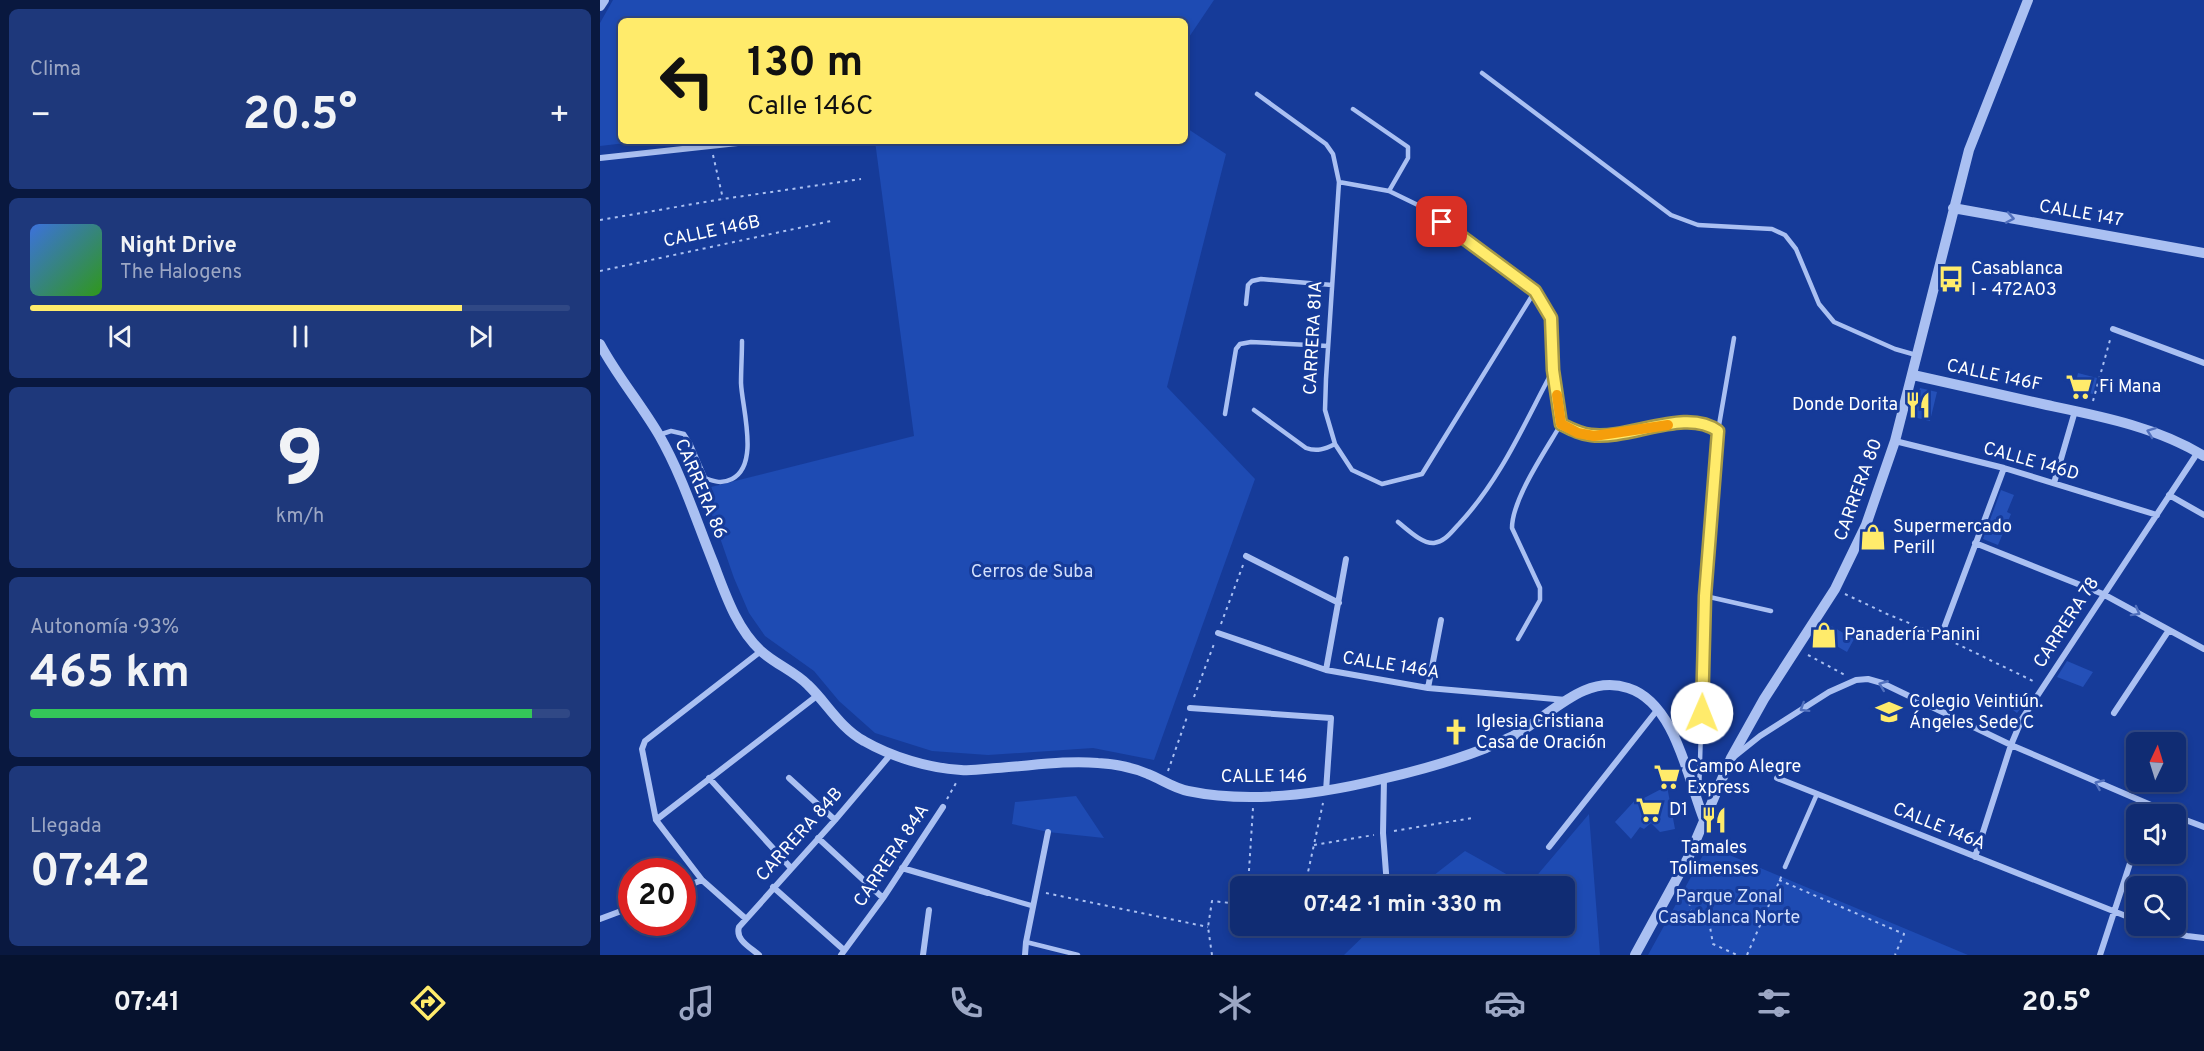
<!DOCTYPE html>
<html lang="es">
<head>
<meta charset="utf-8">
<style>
	:root { --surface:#102c73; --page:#1e387b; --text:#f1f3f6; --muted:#9ca7c4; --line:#304885; --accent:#ffeb6b }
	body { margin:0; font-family:Overpass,sans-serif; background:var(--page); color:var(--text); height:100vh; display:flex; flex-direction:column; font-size:22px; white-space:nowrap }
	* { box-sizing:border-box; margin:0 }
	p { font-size:20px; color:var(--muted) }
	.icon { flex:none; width:33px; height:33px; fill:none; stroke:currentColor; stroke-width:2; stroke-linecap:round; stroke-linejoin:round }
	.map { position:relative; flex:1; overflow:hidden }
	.side { display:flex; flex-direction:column; gap:9px; padding:9px; background:#09183f; width:600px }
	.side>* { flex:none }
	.guide { position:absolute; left:18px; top:18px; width:570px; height:126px; border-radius:9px; box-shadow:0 3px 9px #0003,0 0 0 2px var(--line); background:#ffeb6b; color:#111; overflow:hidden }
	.needle { width:39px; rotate:4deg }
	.tools { position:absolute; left:1526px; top:732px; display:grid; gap:12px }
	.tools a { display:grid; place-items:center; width:60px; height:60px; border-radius:9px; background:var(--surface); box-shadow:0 3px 9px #0003,0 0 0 2px var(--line); font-size:30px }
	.speed { position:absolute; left:18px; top:858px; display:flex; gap:12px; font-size:30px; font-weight:700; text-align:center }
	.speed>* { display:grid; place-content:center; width:78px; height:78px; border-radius:50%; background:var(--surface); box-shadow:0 3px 9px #0003,0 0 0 2px var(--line); line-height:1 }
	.speed .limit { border:9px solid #d22; background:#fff; color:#111 }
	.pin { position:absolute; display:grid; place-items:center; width:51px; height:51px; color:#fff; margin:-26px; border-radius:12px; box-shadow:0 3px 9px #0006 }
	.me { position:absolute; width:66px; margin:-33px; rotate:1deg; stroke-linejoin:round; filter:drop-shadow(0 0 4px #0008) }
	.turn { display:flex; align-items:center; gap:21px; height:126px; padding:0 30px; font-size:27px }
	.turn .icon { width:78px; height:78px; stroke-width:2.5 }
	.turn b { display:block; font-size:42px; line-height:51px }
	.big { font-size:45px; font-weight:700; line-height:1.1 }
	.side .tile { flex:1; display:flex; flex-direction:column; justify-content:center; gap:9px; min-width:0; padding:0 21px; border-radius:9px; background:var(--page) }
	.side .dial { align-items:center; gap:0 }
	.dial b { font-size:78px; line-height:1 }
	.song { display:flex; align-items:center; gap:18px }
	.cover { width:72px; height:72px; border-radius:9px; background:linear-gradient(135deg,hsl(220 70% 55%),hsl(110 70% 35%)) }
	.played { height:6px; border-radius:3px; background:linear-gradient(90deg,var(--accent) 80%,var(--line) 80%) }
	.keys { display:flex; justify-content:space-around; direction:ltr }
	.heat { display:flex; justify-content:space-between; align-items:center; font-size:33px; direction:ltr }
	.charge { height:9px; border-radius:4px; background:linear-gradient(90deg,#34c759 93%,var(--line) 0) }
	.trip { position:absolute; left:630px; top:876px; width:345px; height:60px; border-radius:9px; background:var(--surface); box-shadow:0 3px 9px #0003,0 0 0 2px var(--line); font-weight:700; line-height:60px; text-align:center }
	.dock { display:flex; height:96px; justify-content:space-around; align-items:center; background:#06122e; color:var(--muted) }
	.dock .icon { width:42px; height:42px }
	.dock .current { color:var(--accent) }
	.dock b { font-size:27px; color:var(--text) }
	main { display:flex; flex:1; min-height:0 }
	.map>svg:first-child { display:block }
	.green { fill:#1e4bb3 }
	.building { fill:#2450b8 }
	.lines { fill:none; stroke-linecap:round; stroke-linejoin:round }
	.path { stroke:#aac0f2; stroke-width:2; stroke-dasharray:3 4.5; stroke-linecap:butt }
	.service { stroke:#aac0f2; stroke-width:4.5 }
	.pedestrian { stroke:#aac0f2; stroke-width:5 }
	.minor { stroke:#aac0f2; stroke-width:6 }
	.tertiary { stroke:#aac0f2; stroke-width:10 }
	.oneway { stroke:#5170bd }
	.route-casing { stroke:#a69946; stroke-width:15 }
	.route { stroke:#ffeb6b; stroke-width:10 }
	.slow { stroke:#f59e0b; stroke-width:10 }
	.labels { text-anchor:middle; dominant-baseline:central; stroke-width:6; stroke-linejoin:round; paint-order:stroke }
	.street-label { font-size:18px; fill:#fff; stroke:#163b99 }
	.poi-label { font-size:18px; fill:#fff; stroke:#163b99; text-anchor:start }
	.park-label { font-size:18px; fill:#d2dffc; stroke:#163b99 }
</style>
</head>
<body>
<main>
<section class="side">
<div class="tile"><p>Clima</p>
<div class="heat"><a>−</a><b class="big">20.5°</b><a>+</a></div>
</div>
<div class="tile">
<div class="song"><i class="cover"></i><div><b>Night Drive</b><p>The Halogens</p></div></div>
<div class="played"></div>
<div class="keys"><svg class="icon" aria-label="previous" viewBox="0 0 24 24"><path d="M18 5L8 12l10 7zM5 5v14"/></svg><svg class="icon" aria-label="pause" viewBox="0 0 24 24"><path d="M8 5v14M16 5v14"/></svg><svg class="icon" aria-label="next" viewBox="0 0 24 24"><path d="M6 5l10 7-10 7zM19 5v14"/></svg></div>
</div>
<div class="tile dial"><b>9</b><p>km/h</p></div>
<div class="tile"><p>Autonomía · 93%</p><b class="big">465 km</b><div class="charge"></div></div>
<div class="tile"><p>Llegada</p><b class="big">07:42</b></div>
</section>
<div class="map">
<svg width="1604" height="955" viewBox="0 0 1604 955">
	<rect width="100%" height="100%" fill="#163b99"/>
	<!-- green -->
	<path class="green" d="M13,0H614L585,43V21H21V141H43L0,146V23Z
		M585,127L626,154L567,387L655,479L554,760L493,748L388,755L332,751L275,733L239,701L214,671L165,636L149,613L134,578L103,489L314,436L275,141H585Z
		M476,796L504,838L448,832L412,824L415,802Z
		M989,814L1000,955H744L774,926H964V886H820L865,851L928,886Z
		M1108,846L1368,955H1048Z"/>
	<!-- building -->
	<path class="building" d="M1478,373L1497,378L1493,394L1474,390Z
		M1320,388L1337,392L1330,421L1313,417Z
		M1401,490L1414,495L1407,512L1411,514L1398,545L1383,539Z
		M1226,623L1254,639L1247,652L1219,636Z
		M1467,661L1493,672L1483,687L1457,677Z
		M1411,694L1424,704L1417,713L1404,703Z
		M1067,786L1075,829L1060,832L1051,823L1044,829L1040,827L1031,839L1015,822L1039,796L1044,798Z"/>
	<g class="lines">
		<!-- path -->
		<path class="path" d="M113,155L123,199
			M0,220L123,199L261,179
			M0,271L231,221
			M1493,401L1510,340
			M1245,594L1287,614L1331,632
			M621,624L643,565
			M1349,640L1433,681
			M1208,655L1245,675
			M594,697L614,644
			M1142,763L1167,774
			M568,771L587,717
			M347,799L356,783
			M794,831L872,818
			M714,845L774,835
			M1179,880L1304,934L1295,955
			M648,886L653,808
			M705,886L723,803
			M1086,888L1094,924L1109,921L1113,944L1137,955
			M446,893L608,927
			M612,955L608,927L612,901L640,904
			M1147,955L1182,875"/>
		<!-- service -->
		<path class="service" d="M882,73L1071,215L1098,225L1172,229L1185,235L1196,249L1219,304L1234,322L1295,349L1316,355
			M657,94L726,144L733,154L739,182L726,379L725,410L735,444L752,470L782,484L822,474L935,291
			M753,109L808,147V158L789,191
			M739,182L789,191L824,208L935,291L951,318L953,370L961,424C971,429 980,434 991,435C1029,439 1086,407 1118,431
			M646,304L648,285L652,281L661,279L732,285
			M654,410L706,448C717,452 725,449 735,444
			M625,414L636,349L640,344L651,342L728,346
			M59,435L71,431L84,434L90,443L105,478C115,482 122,484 132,479C160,465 142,408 141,383C141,369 142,355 142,341
			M798,522C807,529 822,544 834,543C845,542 852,531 859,524C901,479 924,424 953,370
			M1105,596L1171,611
			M918,639L940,600V588L912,528C912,499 946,450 961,424
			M1099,795L1105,596L1118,431L1134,338
			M1185,867L1217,794
			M426,942L478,955"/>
		<!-- pedestrian -->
		<path class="pedestrian" d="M388,893L433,906"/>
		<!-- minor -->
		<path class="minor" d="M0,158L156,141
			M1513,329L1604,363
			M1295,441L1404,468L1557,515
			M1454,483L1475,411
			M1569,495L1604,515
			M1375,543L1503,594L1604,649
			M646,556L739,603
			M618,633L726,670L828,688L966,700
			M1341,636L1404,468
			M726,670L746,559
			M828,688L841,620
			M590,708L731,718L726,791
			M1514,713L1569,630
			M1135,756L1160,736L1229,692L1256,680L1268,679L1282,683L1411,745L1572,814
			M109,778L191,868
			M189,778L235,820
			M1177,778L1536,920
			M784,779L783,833L787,886
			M1546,814L1549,805
			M1575,816L1604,827
			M56,820L218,695
			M218,838L283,898
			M949,847L1058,709
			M1375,857L1411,745L1422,719L1598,452
			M302,868L388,893
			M173,887L244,950
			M82,888L102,880
			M145,918L102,880L56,820L42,749L45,741L161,651
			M0,919L32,907
			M1551,926L1587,936L1604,938
			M159,955C150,947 135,940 139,927L235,820L291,754
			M241,955L283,898L343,807
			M323,955L329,910
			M425,955L426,942L448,832
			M1500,955L1536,845"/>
		<!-- tertiary -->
		<path class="tertiary" d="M0,6L4,0
			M1353,208L1604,253
			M0,344C17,376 41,404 59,435C82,475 96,520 113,562C125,593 136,628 161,651C175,664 194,671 208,685C227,703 240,728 264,741C292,757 328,768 361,770C372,771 385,769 397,768C430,766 465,760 498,763C515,764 532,767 548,774C561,779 573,788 588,791C650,804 721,794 782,779C817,771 853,761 886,748C895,744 904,740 913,736C950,717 983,673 1028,688C1076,703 1088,781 1105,822
			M1313,375C1358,385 1402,395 1447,405C1500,416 1557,427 1604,456
			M1035,955L1089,856L1131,758L1164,699L1235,589L1266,525L1295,441L1369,150L1428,0"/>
	</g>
	<!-- one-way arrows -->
	<defs><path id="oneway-chevron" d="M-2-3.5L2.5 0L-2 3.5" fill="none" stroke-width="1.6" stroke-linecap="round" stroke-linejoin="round" transform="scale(1.5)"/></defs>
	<g class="oneway">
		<use href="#oneway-chevron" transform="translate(1410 218) rotate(10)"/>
		<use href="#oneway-chevron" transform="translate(1551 432) rotate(-160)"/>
		<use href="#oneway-chevron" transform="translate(1536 612) rotate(29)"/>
		<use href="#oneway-chevron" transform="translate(1283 685) rotate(-158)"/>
		<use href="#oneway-chevron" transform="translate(1204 708) rotate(148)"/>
		<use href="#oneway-chevron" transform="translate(1499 784) rotate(-156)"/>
	</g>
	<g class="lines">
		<!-- route casing -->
		<g class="route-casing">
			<path id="route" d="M842,222L935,291L951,318L953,370L961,424C971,429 980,434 991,435C1030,440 1086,407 1118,431L1105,596L1102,713"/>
		</g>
		<!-- route -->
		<use href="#route" class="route"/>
		<!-- slow -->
		<path class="slow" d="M957,395L961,424L978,433L994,436L1068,425"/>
	</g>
	<!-- icons -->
	<defs>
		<g id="bus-bare" transform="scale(2.07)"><path d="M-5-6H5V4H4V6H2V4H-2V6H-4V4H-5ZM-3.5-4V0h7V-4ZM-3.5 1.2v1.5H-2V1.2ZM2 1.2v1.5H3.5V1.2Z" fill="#ffeb6b" stroke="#163b99" stroke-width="2.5" paint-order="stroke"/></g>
		<g id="supermarket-bare" transform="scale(2.07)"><path d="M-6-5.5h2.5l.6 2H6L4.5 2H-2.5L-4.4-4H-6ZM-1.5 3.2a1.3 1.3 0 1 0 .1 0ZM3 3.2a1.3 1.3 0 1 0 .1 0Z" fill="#ffeb6b" stroke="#163b99" stroke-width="2.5" paint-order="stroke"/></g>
		<g id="restaurant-bare" transform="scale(2.07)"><path d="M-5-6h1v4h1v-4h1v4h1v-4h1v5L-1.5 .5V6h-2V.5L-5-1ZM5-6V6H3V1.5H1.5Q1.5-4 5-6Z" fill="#ffeb6b" stroke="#163b99" stroke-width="2.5" paint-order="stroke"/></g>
		<g id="shop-bare" transform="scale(2.07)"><path d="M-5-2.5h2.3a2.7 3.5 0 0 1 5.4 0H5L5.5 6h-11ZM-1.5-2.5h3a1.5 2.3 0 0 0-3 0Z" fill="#ffeb6b" stroke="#163b99" stroke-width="2.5" paint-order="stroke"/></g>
		<g id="school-bare" transform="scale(2.07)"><path d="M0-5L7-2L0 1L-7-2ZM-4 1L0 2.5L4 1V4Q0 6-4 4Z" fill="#ffeb6b" stroke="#163b99" stroke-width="2.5" paint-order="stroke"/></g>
		<g id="church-bare" transform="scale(2.07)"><path d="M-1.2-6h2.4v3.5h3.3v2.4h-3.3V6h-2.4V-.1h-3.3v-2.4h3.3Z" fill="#ffeb6b" stroke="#163b99" stroke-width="2.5" paint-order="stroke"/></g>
	</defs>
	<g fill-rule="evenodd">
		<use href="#bus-bare" x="1351" y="279"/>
		<use href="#supermarket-bare" x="1479" y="387"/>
		<use href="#restaurant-bare" x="1318" y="405"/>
		<use href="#shop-bare" x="1273" y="537"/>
		<use href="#shop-bare" x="1224" y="635"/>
		<use href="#school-bare" x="1289" y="712"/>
		<use href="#church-bare" x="856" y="732"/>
		<use href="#supermarket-bare" x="1067" y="777"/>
		<use href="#supermarket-bare" x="1049" y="810"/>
		<use href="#restaurant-bare" x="1114" y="820"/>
	</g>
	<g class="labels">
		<!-- street labels -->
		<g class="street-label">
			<text transform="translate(1481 214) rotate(10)">CALLE 147</text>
			<text transform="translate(112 232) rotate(-12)">CALLE 146B</text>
			<text transform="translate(714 338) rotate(-87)">CARRERA 81A</text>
			<text transform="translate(1394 376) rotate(12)">CALLE 146F</text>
			<text transform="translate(1431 462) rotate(16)">CALLE 146D</text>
			<text transform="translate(100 489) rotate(67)">CARRERA 86</text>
			<text transform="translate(1259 490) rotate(-70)">CARRERA 80</text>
			<text transform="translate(1467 623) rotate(-57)">CARRERA 78</text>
			<text transform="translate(791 666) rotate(9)">CALLE 146A</text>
			<text x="664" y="777">CALLE 146</text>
			<text transform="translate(1339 827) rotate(22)">CALLE 146A</text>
			<text transform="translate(200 835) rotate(-48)">CARRERA 84B</text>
			<text transform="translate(292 856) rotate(-56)">CARRERA 84A</text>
		</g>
		<!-- poi labels -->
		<g class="poi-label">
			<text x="1371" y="269">Casablanca<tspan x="1371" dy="21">I - 472A03</tspan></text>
			<text x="1499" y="387">Fi Mana</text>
			<text x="1298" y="405" text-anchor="end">Donde Dorita</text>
			<text x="1293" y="527">Supermercado<tspan x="1293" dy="21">Perill</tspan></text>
			<text x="1244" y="635">Panadería Panini</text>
			<text x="1309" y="702">Colegio Veintiún.<tspan x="1309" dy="21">Ángeles Sede C</tspan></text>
			<text x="876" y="722">Iglesia Cristiana<tspan x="876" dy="21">Casa de Oración</tspan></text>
			<text x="1087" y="767">Campo Alegre<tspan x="1087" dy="21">Express</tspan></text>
			<text x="1069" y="810">D1</text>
			<text x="1114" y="848" text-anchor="middle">Tamales<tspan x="1114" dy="21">Tolimenses</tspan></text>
		</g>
		<!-- park labels -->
		<g class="park-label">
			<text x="432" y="572">Cerros de Suba</text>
			<text x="1129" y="897">Parque Zonal<tspan x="1129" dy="21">Casablanca Norte</tspan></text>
		</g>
	</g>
</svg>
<div class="tools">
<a><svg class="needle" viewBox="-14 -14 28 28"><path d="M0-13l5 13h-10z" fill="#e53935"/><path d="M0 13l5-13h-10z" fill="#9ca7c4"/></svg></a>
<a><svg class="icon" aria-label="sound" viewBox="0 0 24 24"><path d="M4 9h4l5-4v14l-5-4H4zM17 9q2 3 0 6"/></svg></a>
<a><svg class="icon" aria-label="search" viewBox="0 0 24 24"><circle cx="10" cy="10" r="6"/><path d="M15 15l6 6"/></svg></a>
</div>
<div class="speed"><div class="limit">20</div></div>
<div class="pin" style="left:842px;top:222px;background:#d93025"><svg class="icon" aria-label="arrive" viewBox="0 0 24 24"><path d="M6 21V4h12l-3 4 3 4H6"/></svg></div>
<svg class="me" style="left:1102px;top:713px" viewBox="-20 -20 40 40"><circle r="19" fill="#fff"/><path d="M0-13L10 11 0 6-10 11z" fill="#ffeb6b"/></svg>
<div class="trip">07:42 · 1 min · 330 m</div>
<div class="guide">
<div class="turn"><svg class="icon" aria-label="left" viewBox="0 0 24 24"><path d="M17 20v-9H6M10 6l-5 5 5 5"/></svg><div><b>130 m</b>Calle 146C</div></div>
</div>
</div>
</main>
<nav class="dock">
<b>07:41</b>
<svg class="icon current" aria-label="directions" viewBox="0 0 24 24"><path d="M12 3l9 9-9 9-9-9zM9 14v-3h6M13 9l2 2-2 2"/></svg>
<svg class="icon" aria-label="music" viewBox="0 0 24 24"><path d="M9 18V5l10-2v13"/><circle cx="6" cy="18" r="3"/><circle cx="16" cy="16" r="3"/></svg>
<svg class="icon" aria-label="phone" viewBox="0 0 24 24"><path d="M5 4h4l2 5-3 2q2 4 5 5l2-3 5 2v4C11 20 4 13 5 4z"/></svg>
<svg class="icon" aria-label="climate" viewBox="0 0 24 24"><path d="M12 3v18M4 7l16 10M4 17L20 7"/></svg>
<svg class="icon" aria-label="car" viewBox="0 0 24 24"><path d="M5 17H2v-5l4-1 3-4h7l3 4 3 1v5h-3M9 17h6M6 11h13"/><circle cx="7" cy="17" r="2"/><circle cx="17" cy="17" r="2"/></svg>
<svg class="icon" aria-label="filters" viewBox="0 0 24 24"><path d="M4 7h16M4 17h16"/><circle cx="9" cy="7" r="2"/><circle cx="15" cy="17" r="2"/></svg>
<b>20.5°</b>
</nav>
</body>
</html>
